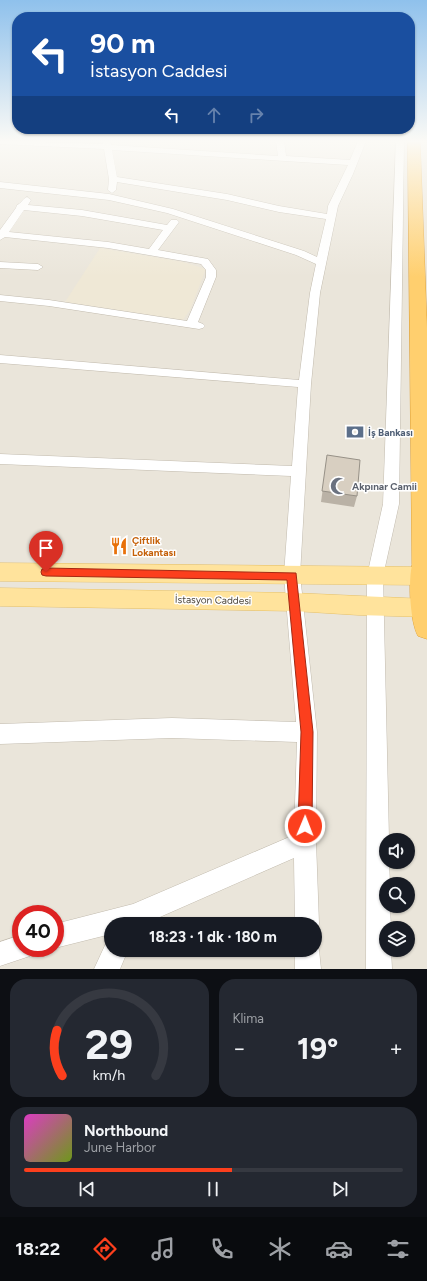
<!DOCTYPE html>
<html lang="tr">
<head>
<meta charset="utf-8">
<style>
	:root { --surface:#171b24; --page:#242831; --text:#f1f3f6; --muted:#9ea1a6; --line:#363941; --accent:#fc3f1d }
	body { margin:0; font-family:Figtree,sans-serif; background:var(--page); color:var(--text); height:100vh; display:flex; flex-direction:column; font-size:15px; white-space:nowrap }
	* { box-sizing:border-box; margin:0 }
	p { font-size:13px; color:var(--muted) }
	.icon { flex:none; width:22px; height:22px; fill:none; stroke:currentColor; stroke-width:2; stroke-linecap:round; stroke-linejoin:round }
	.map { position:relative; height:969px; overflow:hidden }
	.panel { display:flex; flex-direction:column; gap:10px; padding:10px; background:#0d0f14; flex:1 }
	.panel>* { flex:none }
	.hud { position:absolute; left:12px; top:12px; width:403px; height:122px; border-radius:16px; box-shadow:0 1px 3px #0004; background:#1a4fa0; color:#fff; overflow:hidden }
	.controls { position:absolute; left:379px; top:833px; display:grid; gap:8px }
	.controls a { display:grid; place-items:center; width:36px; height:36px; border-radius:50%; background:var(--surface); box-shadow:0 1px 3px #0004; font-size:20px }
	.speed { position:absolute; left:12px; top:905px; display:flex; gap:8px; font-size:20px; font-weight:700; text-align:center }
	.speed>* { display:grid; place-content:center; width:52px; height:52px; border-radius:50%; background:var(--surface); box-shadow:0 1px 3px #0004; line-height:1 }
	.speed .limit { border:6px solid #d22; background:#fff; color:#111 }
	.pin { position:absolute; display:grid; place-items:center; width:34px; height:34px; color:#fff; margin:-41px -17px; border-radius:50% 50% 50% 0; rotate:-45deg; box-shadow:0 0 4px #0007 }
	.pin .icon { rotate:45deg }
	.me { position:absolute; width:44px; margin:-22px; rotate:1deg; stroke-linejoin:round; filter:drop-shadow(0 0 3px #0008) }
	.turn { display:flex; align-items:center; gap:14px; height:84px; padding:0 12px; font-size:18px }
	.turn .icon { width:52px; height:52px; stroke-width:2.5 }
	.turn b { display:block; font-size:28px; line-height:34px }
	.lanes { display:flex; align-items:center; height:38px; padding:0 12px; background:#0003; justify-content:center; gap:20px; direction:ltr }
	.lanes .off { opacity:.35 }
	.big { font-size:30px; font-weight:700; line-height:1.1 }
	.panel .widget { flex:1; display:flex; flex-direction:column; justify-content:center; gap:6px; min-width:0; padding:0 14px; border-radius:16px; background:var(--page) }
	.panel .dial { align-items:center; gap:0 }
	.dial svg { height:104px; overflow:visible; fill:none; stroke:var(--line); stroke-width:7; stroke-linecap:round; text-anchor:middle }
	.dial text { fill:var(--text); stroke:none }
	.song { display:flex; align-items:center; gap:12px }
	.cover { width:48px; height:48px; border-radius:6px; background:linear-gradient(135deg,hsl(310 70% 55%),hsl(80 70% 35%)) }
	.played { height:4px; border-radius:2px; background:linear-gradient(90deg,var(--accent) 55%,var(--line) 55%) }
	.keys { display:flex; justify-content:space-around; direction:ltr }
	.heat { display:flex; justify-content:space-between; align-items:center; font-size:22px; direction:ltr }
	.panel .tiles { flex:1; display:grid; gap:10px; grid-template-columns:1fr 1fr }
	.widget:last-child { grid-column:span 2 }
	.trip { position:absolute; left:104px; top:917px; width:218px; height:40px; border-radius:20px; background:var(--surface); box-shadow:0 1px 3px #0004; font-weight:700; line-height:40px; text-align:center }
	.tab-bar { display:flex; height:64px; justify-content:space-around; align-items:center; background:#090b0e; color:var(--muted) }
	.tab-bar .icon { width:28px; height:28px }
	.tab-bar .selected { color:var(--accent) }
	.tab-bar b { font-size:18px; color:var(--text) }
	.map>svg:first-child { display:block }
	.residential { fill:#eae5da; fill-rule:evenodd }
	.education { fill:#efe8d6 }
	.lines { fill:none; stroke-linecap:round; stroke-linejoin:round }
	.minor-casing { stroke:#c2bbae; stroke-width:1 }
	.major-casing { stroke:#e6c16a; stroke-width:1 }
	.highway-casing { stroke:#e0a43c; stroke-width:1 }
	.minor { fill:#fff; fill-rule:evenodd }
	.major { fill:#ffe39c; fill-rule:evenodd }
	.highway { fill:#ffcf6e; fill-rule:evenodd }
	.wall { fill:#bab2a6 }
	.building { fill:#d8cfc1; stroke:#979187 }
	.route { fill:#fc3f1d; stroke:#a42913 }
	.labels { text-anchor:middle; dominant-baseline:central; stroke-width:3; stroke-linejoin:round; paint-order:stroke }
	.service-label { font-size:10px; font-weight:bold; fill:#4e5e75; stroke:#fff; text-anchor:start }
	.worship-label { font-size:10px; font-weight:bold; fill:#5b616d; stroke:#fff; text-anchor:start }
	.food-label { font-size:10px; font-weight:bold; fill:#c56008; stroke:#fff; text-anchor:start }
	.street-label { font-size:10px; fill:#4b4439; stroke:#fff }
</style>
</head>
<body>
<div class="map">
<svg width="427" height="969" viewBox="0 0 427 969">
	<rect width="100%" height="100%" fill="#f6f3ec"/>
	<!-- residential -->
	<path class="residential" d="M0,141H427V969H0ZM386,840H408V862H386ZM386,884H408V906H386ZM21,914H55V948H21ZM111,924H315V950H111ZM386,928H408V950H386Z"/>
	<!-- education -->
	<path class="education" d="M100,248L183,262L206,269L190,310L183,320L65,302Z"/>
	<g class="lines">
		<!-- minor casing -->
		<g class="minor-casing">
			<path id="minor" d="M0,141L103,144L102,141H110L111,145L278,156L276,141H284L286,156L350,160L358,141H366L353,174L338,206L320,293L311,384L300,575L317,732L316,842L319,924L315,933V924H295L294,858L144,924H111V934L55,948H54L55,924L133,904L294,835L297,742L172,738L0,744V724L172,718L296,722L284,575L291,476L0,464V454L292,466L298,387L0,363V355L299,380L310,293L316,264L296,255L167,213L109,200L0,188V182L109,194L173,209L304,251L317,257L326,219L279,212L227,200L117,182L116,190L112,193L108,190L109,179L104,149L0,144ZM112,150L348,165L328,206L327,214L279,206L227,194L117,177Z
				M396,141H404L399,504L383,576L389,840H386V862H389L390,884H386V906H390L391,928H386V950H391L392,969H366L367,576L383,504Z
				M27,197L31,200L28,205L82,210L167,225L171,220H177L179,222L158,250L208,259L216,270V277L198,322L203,324L205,326L203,328L199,329L49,306L0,301V295L49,300L187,321L206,277V270L201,264L108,248L5,237L0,240V230L16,208L17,205C21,204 22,199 27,197ZM24,210L82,216L163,230L149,249L108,242L9,232Z
				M0,262L38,264L43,267L38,270L0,268Z
				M21,935V948H33L30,956L0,966V942Z
				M111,940V950H128L120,969H94L107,941Z
				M315,941L319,950L321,969H295V950H315Z"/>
		</g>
		<!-- major casing -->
		<g class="major-casing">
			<path id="major" d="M0,563L422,567L427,569V583L422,585L0,581Z
				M0,588L294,593L426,599L427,617L358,615L294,611L0,606Z"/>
		</g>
		<!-- highway casing -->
		<g class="highway-casing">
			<path id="highway" d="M408,141H420L427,329V639L418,636C410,621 408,582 412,565Z"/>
		</g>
		<!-- minor -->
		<use href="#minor" class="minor"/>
		<!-- major -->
		<use href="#major" class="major"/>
		<!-- highway -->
		<use href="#highway" class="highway"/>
	</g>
	<!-- wall -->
	<path class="wall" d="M326,466L357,496L354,507L321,502Z"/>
	<!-- building -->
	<path class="building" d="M327,455L360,460L357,496L322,491Z"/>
	<!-- sky -->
	<linearGradient id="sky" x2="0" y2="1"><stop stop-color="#8fc1ec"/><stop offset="0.51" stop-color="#fbfaf6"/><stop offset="1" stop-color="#fbfaf6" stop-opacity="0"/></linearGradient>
	<rect width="427" height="277" fill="url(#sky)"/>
	<!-- route -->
	<path class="route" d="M46,568L296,573L313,732L312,826L310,831L305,833L300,831L298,826L301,732L287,580L46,576L42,575L41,572L42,569Z"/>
	<!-- icons -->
	<defs>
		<g id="bank-bare" transform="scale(1.38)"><path d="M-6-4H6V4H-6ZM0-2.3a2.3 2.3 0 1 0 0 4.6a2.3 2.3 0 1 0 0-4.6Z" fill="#5c6f8a" stroke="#fff" stroke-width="2.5" paint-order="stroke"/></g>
		<g id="mosque-bare" transform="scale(1.38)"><path d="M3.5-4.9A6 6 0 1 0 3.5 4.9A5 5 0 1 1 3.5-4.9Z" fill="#6b7280" stroke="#fff" stroke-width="2.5" paint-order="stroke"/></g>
		<g id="restaurant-bare" transform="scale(1.38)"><path d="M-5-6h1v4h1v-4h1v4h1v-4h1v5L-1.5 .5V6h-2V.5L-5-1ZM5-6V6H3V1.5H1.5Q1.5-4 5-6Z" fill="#e8710a" stroke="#fff" stroke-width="2.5" paint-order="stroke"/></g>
	</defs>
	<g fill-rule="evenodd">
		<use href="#bank-bare" x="355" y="432"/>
		<use href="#mosque-bare" x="339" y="486"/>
		<use href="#restaurant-bare" x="119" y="546"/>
	</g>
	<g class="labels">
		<!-- service labels -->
		<g class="service-label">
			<text x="368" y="432">İş Bankası</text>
		</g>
		<!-- worship labels -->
		<g class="worship-label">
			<text x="352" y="486">Akpınar Camii</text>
		</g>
		<!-- food labels -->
		<g class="food-label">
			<text x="132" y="540">Çiftlik<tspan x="132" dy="12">Lokantası</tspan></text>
		</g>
		<!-- street labels -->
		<g class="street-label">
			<text transform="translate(213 600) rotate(1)">İstasyon Caddesi</text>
		</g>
	</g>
</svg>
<div class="controls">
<a><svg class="icon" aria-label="sound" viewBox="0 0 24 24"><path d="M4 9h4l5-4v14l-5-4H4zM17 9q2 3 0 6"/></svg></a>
<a><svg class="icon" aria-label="search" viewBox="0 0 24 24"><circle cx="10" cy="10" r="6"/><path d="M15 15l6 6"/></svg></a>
<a><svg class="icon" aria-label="layers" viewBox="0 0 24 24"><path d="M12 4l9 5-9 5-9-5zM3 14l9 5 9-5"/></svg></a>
</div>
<div class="speed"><div class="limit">40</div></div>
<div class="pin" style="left:46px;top:572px;background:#d93025"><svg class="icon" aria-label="arrive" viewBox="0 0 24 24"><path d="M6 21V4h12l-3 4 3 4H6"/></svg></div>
<svg class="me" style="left:305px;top:826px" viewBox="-20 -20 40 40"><circle r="17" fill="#fc3f1d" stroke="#fff" stroke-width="3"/><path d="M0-11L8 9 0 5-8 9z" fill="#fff"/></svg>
<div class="trip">18:23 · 1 dk · 180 m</div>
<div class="hud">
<div class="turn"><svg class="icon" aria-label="left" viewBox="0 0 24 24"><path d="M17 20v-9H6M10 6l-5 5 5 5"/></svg><div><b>90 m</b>İstasyon Caddesi</div></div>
<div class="lanes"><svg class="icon" aria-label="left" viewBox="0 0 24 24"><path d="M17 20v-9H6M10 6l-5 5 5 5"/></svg><svg class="icon off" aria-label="ahead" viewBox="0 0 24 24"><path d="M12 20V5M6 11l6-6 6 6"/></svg><svg class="icon off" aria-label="right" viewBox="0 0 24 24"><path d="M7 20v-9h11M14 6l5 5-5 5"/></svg></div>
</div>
</div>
<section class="panel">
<div class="tiles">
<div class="widget dial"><svg viewBox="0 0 100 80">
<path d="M14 69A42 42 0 1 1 86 69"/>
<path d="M14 69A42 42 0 0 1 10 34" stroke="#fc3f1d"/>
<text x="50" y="56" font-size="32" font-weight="700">29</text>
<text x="50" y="72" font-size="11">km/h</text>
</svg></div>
<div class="widget"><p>Klima</p>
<div class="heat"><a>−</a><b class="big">19°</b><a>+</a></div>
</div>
<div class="widget">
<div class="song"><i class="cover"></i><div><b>Northbound</b><p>June Harbor</p></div></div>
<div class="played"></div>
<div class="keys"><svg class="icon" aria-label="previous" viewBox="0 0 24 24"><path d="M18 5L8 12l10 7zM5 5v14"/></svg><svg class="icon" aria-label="pause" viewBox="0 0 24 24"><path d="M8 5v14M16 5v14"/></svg><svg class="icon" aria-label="next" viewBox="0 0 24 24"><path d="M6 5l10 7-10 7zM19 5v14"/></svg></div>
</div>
</div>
</section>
<nav class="tab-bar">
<b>18:22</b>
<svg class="icon selected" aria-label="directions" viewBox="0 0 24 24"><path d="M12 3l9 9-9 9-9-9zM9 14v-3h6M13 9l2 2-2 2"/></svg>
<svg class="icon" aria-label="music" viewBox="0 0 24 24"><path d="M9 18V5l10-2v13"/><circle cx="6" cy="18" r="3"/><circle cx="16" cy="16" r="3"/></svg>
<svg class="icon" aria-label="phone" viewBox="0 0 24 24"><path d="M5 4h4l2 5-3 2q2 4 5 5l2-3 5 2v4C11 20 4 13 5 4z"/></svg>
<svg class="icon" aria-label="climate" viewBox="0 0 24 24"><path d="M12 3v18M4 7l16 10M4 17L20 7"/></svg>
<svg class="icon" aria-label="car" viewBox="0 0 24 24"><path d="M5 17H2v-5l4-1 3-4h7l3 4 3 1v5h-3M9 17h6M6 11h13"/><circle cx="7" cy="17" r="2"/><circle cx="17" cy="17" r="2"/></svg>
<svg class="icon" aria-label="filters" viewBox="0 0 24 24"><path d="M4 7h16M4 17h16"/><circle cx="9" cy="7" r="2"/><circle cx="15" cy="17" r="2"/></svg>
</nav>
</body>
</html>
